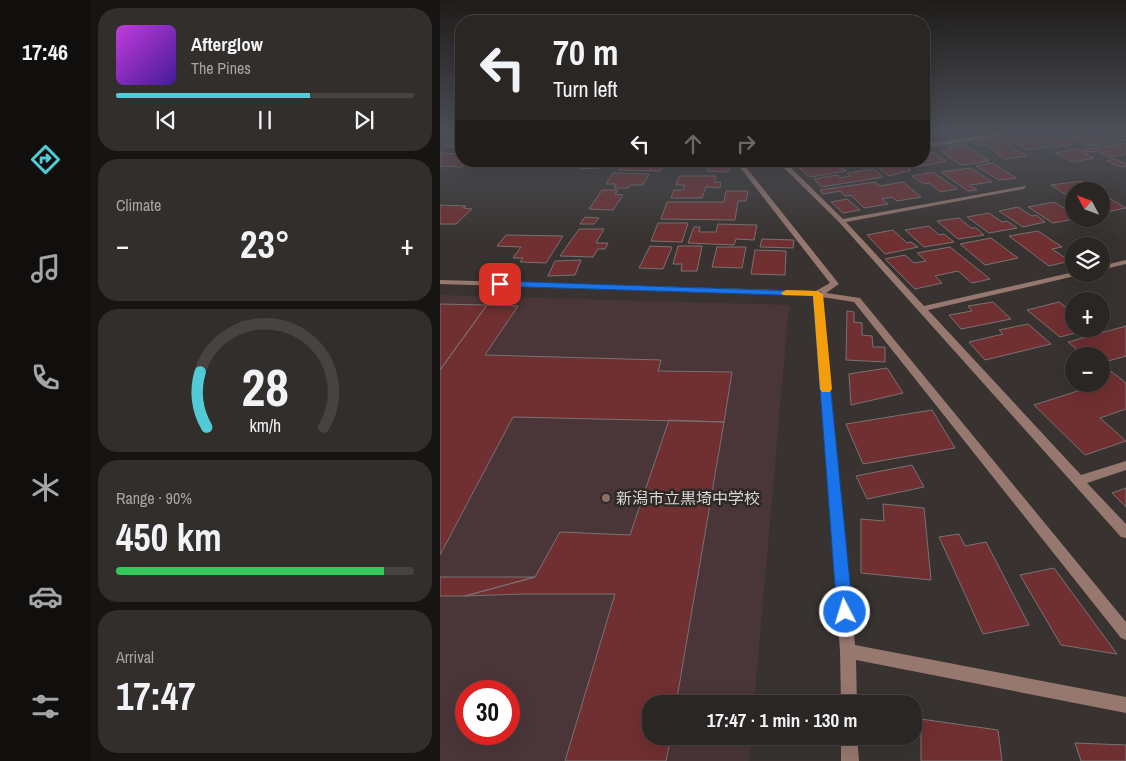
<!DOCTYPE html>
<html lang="en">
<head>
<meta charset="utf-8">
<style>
	:root { --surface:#2a2624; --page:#322e2c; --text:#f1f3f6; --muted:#a5a5a6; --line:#464341; --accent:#52cbd7 }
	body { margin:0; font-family:"Archivo Narrow","Noto Sans JP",sans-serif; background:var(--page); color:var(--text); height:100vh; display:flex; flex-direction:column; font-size:19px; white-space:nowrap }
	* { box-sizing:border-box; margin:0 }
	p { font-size:16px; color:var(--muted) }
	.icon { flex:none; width:28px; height:28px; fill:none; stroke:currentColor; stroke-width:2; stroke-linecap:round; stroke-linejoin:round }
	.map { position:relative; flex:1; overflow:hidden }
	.side { display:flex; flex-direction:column; gap:8px; padding:8px; background:#171514; width:350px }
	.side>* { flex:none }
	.hud { position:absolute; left:15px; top:15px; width:475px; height:152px; border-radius:20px; box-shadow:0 5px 20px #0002,0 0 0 1px var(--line); background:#2a2624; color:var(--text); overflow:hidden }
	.needle { width:32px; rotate:311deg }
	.controls { position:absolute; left:625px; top:182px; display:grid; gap:10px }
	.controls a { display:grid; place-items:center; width:45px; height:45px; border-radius:50%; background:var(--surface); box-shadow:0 5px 20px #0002,0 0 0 1px var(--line); font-size:25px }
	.speed { position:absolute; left:15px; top:680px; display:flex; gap:10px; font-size:25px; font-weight:700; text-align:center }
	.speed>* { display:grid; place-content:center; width:65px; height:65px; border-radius:50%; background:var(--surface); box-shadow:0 5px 20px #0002,0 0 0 1px var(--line); line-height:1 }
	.speed .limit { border:8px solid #d22; background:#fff; color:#111 }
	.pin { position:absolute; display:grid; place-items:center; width:42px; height:42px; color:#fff; margin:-21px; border-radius:10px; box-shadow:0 2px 8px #0006 }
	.me { position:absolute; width:55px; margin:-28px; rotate:355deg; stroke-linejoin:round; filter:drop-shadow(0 0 4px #0008) }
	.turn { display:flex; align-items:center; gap:18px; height:105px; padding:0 15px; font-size:22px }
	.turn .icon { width:65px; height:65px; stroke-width:2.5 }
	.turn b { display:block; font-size:35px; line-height:42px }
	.lanes { display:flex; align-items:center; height:48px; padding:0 15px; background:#0003; justify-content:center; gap:25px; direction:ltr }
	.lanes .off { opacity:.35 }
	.big { font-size:38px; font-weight:800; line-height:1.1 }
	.side .card { flex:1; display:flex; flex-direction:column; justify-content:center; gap:8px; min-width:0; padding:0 18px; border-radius:20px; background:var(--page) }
	.side .dial { align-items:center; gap:0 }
	.dial svg { height:130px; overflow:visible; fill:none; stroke:var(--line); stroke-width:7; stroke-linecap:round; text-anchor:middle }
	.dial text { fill:var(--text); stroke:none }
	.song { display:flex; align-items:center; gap:15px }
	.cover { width:60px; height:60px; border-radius:8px; background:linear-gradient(135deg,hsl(290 70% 55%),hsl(260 70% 35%)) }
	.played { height:5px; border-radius:2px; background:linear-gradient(90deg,var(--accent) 65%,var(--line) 65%) }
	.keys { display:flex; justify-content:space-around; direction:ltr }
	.heat { display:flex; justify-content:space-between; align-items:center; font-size:28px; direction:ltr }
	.charge { height:8px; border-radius:4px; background:linear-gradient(90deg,#34c759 90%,var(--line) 0) }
	.trip { position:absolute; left:202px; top:695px; width:280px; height:50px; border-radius:20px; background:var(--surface); box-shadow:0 5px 20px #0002,0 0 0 1px var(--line); font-weight:800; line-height:50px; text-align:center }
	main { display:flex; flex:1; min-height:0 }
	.menu { display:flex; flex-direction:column; width:90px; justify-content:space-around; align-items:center; background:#110f0e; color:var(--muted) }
	.menu .icon { width:35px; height:35px }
	.menu .on { color:var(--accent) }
	.menu b { font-size:22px; color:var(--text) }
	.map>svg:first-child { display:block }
	.education { fill:#4a3639; fill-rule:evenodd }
	.building { fill:#702f31; stroke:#797272 }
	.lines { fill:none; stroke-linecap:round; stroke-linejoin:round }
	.street { fill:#97786e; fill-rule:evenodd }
	.route { fill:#1a73e8; stroke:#114b97 }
	.slow { fill:#f59e0b }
	.education-dot { fill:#8d6e63; stroke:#2e2926; stroke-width:2 }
	.labels { text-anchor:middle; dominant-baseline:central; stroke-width:5; stroke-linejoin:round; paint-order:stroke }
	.near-poi-label { font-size:16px; fill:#d7d4d2; stroke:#2e2926; text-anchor:start }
</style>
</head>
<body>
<main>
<nav class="menu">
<b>17:46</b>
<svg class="icon on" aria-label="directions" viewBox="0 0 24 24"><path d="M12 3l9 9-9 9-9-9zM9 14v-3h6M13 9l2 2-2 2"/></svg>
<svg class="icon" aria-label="music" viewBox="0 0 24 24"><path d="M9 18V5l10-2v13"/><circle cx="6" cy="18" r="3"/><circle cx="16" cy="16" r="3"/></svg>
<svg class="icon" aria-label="phone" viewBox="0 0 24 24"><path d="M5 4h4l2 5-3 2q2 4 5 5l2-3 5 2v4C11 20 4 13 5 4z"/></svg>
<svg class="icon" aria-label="climate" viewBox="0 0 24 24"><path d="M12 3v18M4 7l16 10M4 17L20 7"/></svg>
<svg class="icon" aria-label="car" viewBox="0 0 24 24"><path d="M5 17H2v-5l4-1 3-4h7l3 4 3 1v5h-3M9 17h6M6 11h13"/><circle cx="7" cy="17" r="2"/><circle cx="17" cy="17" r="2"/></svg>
<svg class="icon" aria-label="filters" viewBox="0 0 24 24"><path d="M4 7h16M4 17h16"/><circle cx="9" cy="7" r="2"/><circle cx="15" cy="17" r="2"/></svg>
</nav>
<section class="side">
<div class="card">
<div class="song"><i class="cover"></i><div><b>Afterglow</b><p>The Pines</p></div></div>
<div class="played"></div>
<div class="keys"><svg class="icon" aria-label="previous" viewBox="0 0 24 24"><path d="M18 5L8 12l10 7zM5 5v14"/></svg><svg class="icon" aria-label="pause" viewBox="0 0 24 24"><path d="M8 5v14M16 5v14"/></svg><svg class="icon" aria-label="next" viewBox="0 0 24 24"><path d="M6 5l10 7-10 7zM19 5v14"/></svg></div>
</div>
<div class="card"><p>Climate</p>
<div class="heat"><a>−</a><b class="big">23°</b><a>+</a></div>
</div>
<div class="card dial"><svg viewBox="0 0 100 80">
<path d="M14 69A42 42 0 1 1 86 69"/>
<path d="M14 69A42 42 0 0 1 10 35" stroke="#52cbd7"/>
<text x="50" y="56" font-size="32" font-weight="700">28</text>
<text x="50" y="72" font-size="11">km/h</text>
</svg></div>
<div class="card"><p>Range · 90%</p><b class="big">450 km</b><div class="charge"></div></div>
<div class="card"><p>Arrival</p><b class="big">17:47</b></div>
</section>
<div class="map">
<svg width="686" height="761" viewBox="0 0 686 761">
	<rect width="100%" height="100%" fill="#383330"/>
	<!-- education -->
	<path class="education" d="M0,295L349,305L314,704H211V736H311L309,761H0ZM26,691H69V734H26Z"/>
	<!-- building -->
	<path class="building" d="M667,133H686V140L684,141Z
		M652,134L662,138L668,137L677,141L648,146L630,137Z
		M604,135L608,137L616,136L634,144L616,147L594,136Z
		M587,137L608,147L589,150L569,140Z
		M14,139H21V147L3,146Z
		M558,139L587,156L565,159L543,144L537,145L532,142Z
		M686,143V154L670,157L657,151L647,152L641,150Z
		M523,144L549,161L521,165L501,151L511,149L507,147Z
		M636,149L654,158L633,162L615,153Z
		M484,152L487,154L494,153L506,161L476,167L467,161H484Z
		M0,153L21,154L17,158H21L18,161L28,162L21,167L0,166Z
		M675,159L686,164V166L681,167L667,161Z
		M67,161H111L106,167H61Z
		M151,161H174L171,167L140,169L143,165H156L157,162Z
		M184,161H233L231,166L223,165L221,171L178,170Z
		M390,161H406L408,163L424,161L432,167L423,168L418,165L402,168L406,171L370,177L357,166L379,162L382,165L391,163Z
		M431,161H459L471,170L449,176Z
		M553,163L576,178L559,180L536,166Z
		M269,166L290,167L288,172L267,171Z
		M531,168L552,182L530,185L537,190L528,191L501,172Z
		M434,169L443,177L382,187L374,179L398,175L400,178L410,176L407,173Z
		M493,172L517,189L501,192L489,183L484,184L472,176Z
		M173,173L209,174L203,185H190L188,188H174L176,184H166Z
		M239,176H276L274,182H281L280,188L266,187L262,198H231L234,190H243L245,185H236Z
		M641,181L656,190L634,191V197L631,198L611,185Z
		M435,182L440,186L463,182L481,197L457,201L452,197L442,199L448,204L424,208L411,195L405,196L400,191L383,194L380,190Z
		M162,190H178L175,194L183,195L173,210L149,209Z
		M286,191H308L306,201H298L295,220L221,219L227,202H284Z
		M667,197L686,208L661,213V198Z
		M407,199L420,210L403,213L391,202Z
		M614,202L634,214V219L613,223L588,207Z
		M0,205L26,206L23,208L32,209L16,224H0Z
		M578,207L592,216L596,215L605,222L583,227L559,211Z
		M549,213L562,222L567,221L577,228L549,233L527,217Z
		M145,217L159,218L154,224H140Z
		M519,218L531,228H536L544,235L518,239L497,221Z
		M218,223H248L242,242L211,241Z
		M278,224L317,225L314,240L296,239L294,245L248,243L254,227H260L259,232H276Z
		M489,226L499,235L504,234L514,242L484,247L465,230Z
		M139,229H164L156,243H168L165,249H158L153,257L120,256Z
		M453,230L467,243L471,242L478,247L445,254L427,235Z
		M598,231L622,247L612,249L630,261L609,266L569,236Z
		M66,235L123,236L106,263L80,262L83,258H73L81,247L57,246Z
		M551,238L578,258L545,265L520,244Z
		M322,239L354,240L353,248L320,247Z
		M210,246L232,247L223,269L199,268Z
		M238,246H262L257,271H241L242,264H233Z
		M277,247H306L302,268L272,267Z
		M510,247L550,279L532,283L518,271L495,276L502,283L475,289L445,259L465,255L474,263L486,261L477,253Z
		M315,250L346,251L345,275L311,274Z
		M141,260L135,275L108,276L115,261Z
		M553,302L571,319L521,329L509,315L532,311L528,306Z
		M619,302L627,308L634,306V329H651L620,337L587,310Z
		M0,304L47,305L0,370Z
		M47,305L78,306L45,355L221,360L218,371L292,372L284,422L73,417L0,555V370Z
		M407,311L414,312V322L422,323V335L432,336L433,347H445V362L406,360Z
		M588,324L611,344L545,360L529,342L563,334L559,330Z
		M686,326V356L661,363V356H645L628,342Z
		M447,368L463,393L411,405L409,374Z
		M672,372L686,383V409L660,418L686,441L645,455L594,405L644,389L637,384H661V375Z
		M492,410L515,448L423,464L406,424Z
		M229,420L284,422L236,704H211V736H231L226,761H125L175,594H83L25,596L95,577L120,532L190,535Z
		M472,465L484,487L427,499L416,476Z
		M686,488V507L672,493Z
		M443,504L484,508L491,580L421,573V519L444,521Z
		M519,534L525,546L546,542L589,625L543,634L499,537Z
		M614,568L677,654L621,645L580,575Z
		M0,577H95L25,596H0Z
		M481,719L558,730L562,761H481Z
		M635,743L686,745V761H641Z"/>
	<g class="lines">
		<!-- street -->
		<path class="street" d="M563,133H578L484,148V144Z
			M295,161H301L399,284L386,293L420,298L686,622V640L681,638L414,302L382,297L415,645L686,697V713L416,660L417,704H401L400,651L374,296L0,284V280L376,291L390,283Z
			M337,161H344L403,219L585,186L586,187L583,189L406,222L484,306L634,272V274H639L635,276L488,310L641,475L686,461V470L647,483L686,524V538L681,537L399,222Z
			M686,260V264L661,270V266Z
			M401,736H417L419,761H401Z"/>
	</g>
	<!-- sky -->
	<linearGradient id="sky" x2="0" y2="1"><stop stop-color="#1f1c1a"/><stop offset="0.55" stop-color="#4d5059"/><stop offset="1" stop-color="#4d5059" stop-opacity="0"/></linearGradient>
	<rect width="686" height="240" fill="url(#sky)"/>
	<!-- route -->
	<path class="route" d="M60,281L381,292L413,612L411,617L405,619L399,617L397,612L373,296L56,286V282Z"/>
	<!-- slow -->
	<path class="slow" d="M346,290L378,291L383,294L392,389L390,392H382L380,389L373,296L343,295L341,293Z"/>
	<!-- markers -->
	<circle class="education-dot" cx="166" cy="498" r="5"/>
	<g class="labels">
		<!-- near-poi labels -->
		<g class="near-poi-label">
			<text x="176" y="498">新潟市立黒埼中学校</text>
		</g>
	</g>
</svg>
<div class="controls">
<a><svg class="needle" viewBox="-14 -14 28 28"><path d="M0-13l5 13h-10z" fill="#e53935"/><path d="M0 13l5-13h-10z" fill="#a5a5a6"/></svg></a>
<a><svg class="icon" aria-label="layers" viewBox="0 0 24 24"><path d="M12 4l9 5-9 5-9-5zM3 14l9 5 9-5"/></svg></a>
<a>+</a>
<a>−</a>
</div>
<div class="speed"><div class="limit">30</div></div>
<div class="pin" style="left:60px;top:284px;background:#d93025"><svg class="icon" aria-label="arrive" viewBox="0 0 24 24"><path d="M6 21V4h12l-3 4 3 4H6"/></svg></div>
<svg class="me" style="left:405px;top:612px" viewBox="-20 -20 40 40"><circle r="17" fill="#1a73e8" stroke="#fff" stroke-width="3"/><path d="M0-11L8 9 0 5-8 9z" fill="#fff"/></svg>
<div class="trip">17:47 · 1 min · 130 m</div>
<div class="hud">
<div class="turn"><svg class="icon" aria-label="left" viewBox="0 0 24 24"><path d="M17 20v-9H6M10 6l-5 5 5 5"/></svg><div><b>70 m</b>Turn left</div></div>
<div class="lanes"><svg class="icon" aria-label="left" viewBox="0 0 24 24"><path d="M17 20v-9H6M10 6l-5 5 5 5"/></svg><svg class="icon off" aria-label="ahead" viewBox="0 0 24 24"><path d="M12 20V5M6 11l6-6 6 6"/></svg><svg class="icon off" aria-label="right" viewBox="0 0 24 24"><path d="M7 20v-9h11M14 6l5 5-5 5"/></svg></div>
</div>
</div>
</main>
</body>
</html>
